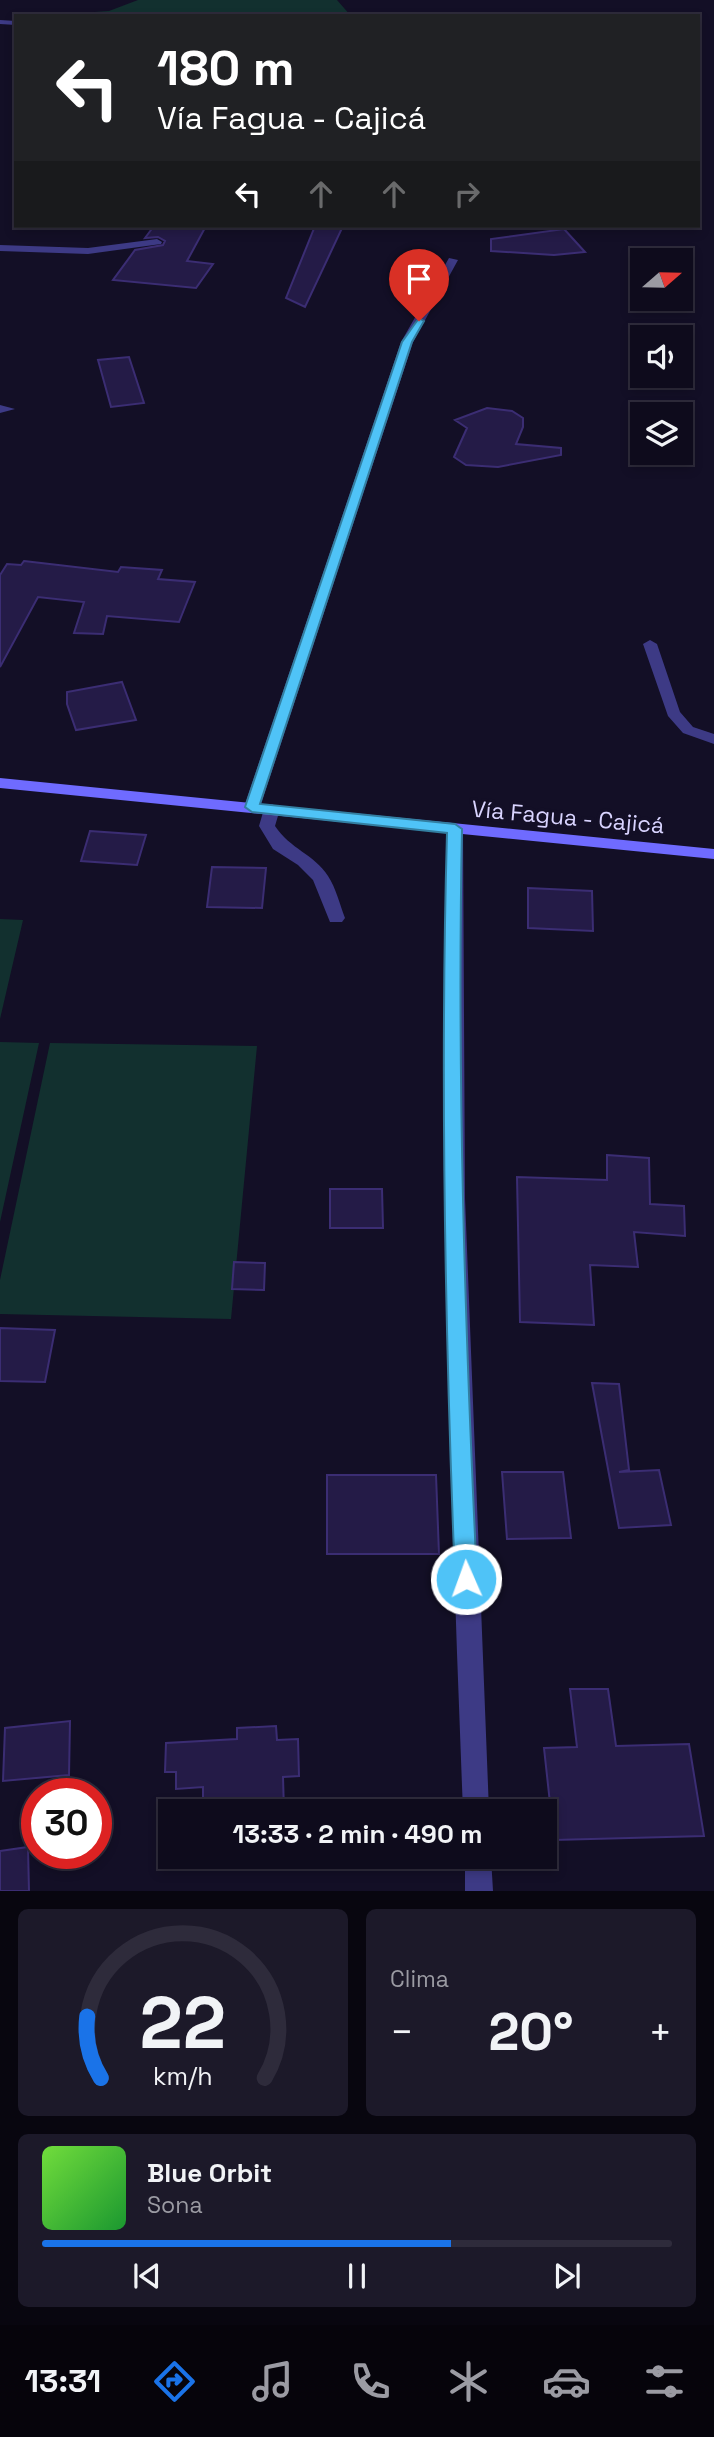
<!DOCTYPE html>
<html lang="es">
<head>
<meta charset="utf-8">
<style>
	:root { --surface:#0e0b1c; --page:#1c1929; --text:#f1f3f6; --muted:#9b9ba3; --line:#2e2b3b; --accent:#1a73e8 }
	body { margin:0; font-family:"Space Grotesk",sans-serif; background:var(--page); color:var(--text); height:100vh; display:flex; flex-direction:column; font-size:26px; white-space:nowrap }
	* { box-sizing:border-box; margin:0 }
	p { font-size:23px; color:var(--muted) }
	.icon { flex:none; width:38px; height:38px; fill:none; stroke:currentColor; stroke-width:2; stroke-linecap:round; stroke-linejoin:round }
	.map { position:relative; height:1891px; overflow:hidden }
	.panel { display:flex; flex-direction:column; gap:18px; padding:18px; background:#08060f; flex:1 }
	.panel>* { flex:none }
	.top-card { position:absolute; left:14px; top:14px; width:686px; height:214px; border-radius:0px; box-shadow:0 4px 10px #0003,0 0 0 2px var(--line); background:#202124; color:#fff; overflow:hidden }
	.needle { width:46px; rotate:70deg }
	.buttons { position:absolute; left:630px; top:248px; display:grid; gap:14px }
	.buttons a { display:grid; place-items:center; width:63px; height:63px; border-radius:0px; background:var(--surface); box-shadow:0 4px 10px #0003,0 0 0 2px var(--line); font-size:35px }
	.speed { position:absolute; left:21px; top:1778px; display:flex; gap:14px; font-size:35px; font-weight:700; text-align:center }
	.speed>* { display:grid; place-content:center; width:91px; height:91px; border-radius:50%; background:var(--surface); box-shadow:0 4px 10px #0003,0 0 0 2px var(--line); line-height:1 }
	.speed .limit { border:10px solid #d22; background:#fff; color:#111 }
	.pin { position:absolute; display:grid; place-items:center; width:60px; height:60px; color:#fff; margin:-72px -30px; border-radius:50% 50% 50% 0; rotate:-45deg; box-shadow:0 0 7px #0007 }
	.pin .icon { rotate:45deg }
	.me { position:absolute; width:77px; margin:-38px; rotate:358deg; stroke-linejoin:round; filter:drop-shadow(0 0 5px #0008) }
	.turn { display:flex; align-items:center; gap:24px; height:147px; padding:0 28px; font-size:32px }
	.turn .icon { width:91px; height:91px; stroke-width:2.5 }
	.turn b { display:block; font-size:49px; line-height:60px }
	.lanes { display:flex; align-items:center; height:66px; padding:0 28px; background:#0003; justify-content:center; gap:35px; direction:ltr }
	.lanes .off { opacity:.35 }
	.big { font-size:52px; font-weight:600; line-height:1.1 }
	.panel .tile { flex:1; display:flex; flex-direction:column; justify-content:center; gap:10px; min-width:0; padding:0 24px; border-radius:10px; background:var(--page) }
	.panel .dial { align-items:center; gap:0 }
	.dial svg { height:182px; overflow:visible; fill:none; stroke:var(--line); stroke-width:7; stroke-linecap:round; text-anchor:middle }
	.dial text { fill:var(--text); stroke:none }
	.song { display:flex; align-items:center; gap:21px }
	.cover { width:84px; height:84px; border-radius:10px; background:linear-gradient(135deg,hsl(100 70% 55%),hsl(130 70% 35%)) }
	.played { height:7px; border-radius:4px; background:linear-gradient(90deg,var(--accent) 65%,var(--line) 65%) }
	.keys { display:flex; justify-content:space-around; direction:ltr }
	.heat { display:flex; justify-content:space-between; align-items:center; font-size:38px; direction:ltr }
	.panel .tiles { flex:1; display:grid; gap:18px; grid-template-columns:1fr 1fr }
	.tile:last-child { grid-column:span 2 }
	.trip { position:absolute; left:158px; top:1799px; width:399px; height:70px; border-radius:0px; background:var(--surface); box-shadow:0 4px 10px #0003,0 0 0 2px var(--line); font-weight:600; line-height:70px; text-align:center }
	.menu { display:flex; height:112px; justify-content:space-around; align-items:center; background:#06040b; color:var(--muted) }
	.menu .icon { width:49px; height:49px }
	.menu .selected { color:var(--accent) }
	.menu b { font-size:32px; color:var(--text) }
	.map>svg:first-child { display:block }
	.green { fill:#12302f }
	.building { fill:#241b47; stroke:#3b2d73; stroke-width:2 }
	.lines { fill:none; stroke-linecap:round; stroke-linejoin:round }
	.lane { fill:#3d3a85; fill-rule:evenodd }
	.street { fill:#3d3a85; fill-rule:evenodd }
	.secondary { fill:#6f6bff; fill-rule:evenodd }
	.route { fill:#4fc3f7; stroke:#337fa1; stroke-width:2 }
	.labels { text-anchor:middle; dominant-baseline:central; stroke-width:7; stroke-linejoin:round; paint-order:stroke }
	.street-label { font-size:23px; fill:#d9d4ff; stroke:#130f26 }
</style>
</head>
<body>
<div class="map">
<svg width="714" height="1891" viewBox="0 0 714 1891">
	<rect width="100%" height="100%" fill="#130f26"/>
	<!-- green -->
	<path class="green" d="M138,0H337L351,16H36L109,11Z
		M0,919L23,920L0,1019Z
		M0,1042L39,1043L0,1222Z
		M50,1043L257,1046L231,1319L0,1314V1280Z"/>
	<!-- building -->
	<path class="building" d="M154,226H206L187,261L213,264L196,288L113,280L135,250L163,245L165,241L158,237L145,238Z
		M315,226H343L305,307L286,298Z
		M564,229L585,252L554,255L491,251V239Z
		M129,357L144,403L111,407L98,360Z
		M487,408L512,411L523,418V427L516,444L561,448V455L498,467L466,465L454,457L467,428L455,420Z
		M24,561L118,572L121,567L162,570L158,579L195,582L179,622L107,616L103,634L74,633L84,602L38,597L0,667V575L7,564L21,565Z
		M122,682L136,720L76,730L67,704V692Z
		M90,831L146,835L137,865L81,861Z
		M212,867L266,868L262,908L207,907Z
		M528,888L592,891L593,931L528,928Z
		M607,1155L649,1158L650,1204L684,1206L685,1236L634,1232L638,1267L590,1265L594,1325L520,1322L517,1177L607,1180Z
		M330,1189H382L383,1228H330Z
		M234,1262L265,1263L264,1290L232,1289Z
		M0,1328L55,1330L45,1382L0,1381Z
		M592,1383L619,1384L629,1470L619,1472L659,1470L671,1525L619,1528Z
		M502,1472H563L571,1538L507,1539Z
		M327,1475H436L439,1554H327Z
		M570,1689H608L616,1746L689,1744L704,1836L554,1840L544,1748L577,1747Z
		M70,1721L69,1775L3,1781L5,1728Z
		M276,1726L277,1740L298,1739L299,1776L283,1777L284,1811H203V1787L176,1789V1772H165L166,1743L237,1739V1728Z
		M28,1847L29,1891H0V1851Z"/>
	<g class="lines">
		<!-- lane -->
		<path class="lane" d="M0,20L16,21V25L0,24Z
			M650,640L657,644L680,712L693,727L714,734V744L683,733L668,716L643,644Z
			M272,804L280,809L275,826C290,849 314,854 328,876C336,888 340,905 345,918L342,922H330L313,880L298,865L273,849L259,826L264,809Z"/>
		<!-- street -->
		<path class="street" d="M157,239L162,242L161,244L88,254L0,251V245L88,248Z
			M449,258L458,260L413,342L260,807L258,811H246L244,807L401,342Z
			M0,405L15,409L0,413Z
			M455,824L463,829L465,1198L489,1811H463C450,1484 440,1157 447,829Z
			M465,1857H491L493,1891H465Z"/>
		<!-- secondary -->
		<path class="secondary" d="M0,778L714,849V859L0,788Z"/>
	</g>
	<!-- route -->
	<path class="route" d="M419,318L424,321L412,342L260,804L455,824L462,829C457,1079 465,1329 477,1579L474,1586L466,1589L458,1586L455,1579C445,1331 440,1081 447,833L252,812L245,807L402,342Z"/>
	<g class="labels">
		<!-- street labels -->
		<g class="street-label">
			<text transform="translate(568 817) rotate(5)">Vía Fagua - Cajicá</text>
		</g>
	</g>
</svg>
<div class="buttons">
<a><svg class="needle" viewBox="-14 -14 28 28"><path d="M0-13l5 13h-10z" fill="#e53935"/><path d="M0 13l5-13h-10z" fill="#9b9ba3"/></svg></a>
<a><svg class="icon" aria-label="sound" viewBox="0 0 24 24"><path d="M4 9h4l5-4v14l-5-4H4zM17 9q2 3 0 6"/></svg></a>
<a><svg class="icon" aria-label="layers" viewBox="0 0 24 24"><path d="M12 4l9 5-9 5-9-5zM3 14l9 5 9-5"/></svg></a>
</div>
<div class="speed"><div class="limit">30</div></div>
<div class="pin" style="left:419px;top:321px;background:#d93025"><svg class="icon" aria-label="arrive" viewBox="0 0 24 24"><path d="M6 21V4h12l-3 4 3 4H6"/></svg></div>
<svg class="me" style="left:466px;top:1579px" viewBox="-20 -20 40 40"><circle r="17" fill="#4fc3f7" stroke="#fff" stroke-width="3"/><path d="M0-11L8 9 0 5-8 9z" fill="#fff"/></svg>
<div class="trip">13:33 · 2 min · 490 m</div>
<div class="top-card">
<div class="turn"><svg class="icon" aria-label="left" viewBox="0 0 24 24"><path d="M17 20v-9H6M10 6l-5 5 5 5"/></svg><div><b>180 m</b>Vía Fagua - Cajicá</div></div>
<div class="lanes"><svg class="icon" aria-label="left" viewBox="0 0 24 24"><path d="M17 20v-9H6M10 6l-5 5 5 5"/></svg><svg class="icon off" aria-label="ahead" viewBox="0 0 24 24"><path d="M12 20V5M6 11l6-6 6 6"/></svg><svg class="icon off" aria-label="ahead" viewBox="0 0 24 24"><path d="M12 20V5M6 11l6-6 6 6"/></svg><svg class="icon off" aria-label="right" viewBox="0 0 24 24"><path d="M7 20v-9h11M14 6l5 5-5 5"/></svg></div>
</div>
</div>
<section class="panel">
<div class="tiles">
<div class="tile dial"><svg viewBox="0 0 100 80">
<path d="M14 69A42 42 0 1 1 86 69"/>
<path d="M14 69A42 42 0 0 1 8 42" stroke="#1a73e8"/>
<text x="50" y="56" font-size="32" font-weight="700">22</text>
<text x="50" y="72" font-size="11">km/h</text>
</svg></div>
<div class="tile"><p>Clima</p>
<div class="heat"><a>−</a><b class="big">20°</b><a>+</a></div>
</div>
<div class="tile">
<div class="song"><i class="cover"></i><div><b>Blue Orbit</b><p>Sona</p></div></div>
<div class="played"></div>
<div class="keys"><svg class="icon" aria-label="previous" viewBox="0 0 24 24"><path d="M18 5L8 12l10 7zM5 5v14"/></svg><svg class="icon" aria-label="pause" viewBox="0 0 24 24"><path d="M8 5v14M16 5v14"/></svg><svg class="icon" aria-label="next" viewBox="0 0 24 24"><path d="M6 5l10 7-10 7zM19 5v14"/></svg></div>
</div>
</div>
</section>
<nav class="menu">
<b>13:31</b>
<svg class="icon selected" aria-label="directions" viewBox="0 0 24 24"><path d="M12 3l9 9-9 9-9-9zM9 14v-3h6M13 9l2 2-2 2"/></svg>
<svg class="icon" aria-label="music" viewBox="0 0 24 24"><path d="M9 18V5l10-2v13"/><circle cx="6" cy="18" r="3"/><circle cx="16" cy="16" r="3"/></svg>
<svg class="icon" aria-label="phone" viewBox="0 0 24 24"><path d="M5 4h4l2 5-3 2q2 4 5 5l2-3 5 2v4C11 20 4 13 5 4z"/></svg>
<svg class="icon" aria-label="climate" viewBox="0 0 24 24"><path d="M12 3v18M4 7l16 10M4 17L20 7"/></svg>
<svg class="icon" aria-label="car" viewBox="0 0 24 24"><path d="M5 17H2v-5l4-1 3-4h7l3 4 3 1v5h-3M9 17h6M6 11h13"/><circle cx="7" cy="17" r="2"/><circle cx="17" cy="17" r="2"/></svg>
<svg class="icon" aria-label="filters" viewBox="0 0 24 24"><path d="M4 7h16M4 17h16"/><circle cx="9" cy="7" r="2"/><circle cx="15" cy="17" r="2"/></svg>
</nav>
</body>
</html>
